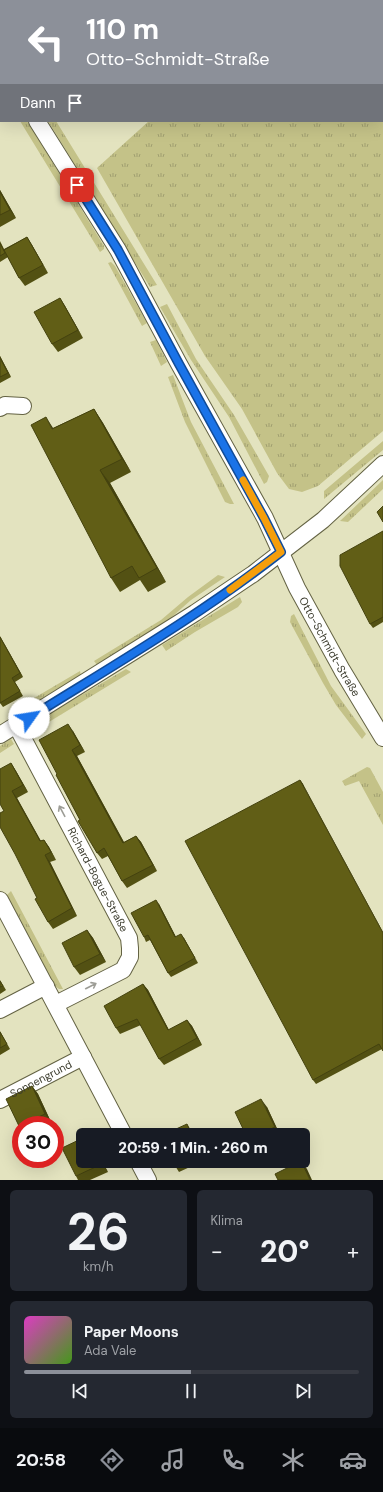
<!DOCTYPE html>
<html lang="de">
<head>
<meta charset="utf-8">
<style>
	:root { --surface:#171b24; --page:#242831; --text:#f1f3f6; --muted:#9ea1a6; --line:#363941; --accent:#8c9099 }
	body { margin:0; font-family:"DM Sans",sans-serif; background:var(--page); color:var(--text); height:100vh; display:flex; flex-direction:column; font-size:15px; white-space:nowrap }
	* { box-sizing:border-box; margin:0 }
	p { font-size:13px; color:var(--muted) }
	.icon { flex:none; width:22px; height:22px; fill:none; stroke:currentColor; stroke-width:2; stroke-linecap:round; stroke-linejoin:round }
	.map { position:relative; height:1180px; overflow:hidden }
	.side { display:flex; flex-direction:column; gap:10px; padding:10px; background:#0d0f14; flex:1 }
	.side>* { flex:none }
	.banner { position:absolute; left:0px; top:0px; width:383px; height:122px; box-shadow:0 4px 16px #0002; background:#8c9099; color:#fff; overflow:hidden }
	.speed { position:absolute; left:12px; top:1116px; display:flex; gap:8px; font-size:20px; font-weight:700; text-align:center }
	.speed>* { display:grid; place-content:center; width:52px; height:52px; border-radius:50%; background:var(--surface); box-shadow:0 4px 16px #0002; line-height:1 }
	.speed .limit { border:6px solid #d22; background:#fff; color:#111 }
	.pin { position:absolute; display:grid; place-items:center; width:34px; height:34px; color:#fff; margin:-17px; border-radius:8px; box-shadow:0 2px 6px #0006 }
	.me { position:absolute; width:44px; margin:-22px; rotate:58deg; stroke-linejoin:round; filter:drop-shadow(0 0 3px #0008) }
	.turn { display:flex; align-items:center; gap:14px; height:84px; padding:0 20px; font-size:18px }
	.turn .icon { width:52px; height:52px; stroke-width:2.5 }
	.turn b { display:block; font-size:28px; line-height:34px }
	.then { display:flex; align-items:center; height:38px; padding:0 20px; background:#0003; gap:8px; font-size:15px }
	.big { font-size:30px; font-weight:800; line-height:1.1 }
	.side .widget { flex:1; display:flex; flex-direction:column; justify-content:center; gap:6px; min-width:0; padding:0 14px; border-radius:6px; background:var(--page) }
	.side .dial { align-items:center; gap:0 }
	.dial b { font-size:52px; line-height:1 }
	.song { display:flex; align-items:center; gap:12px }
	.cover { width:48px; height:48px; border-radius:6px; background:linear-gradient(135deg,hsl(310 70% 55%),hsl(100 70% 35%)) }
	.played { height:4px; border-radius:2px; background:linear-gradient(90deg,var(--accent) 50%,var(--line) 50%) }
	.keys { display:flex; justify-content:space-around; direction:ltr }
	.heat { display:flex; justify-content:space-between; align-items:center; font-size:22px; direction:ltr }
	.side .tiles { flex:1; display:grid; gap:10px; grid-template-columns:1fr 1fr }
	.widget:last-child { grid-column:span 2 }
	.trip { position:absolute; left:76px; top:1128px; width:234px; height:40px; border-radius:6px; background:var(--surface); box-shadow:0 4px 16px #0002; font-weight:800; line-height:40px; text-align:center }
	.tab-bar { display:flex; height:64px; justify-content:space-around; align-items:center; background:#090b0e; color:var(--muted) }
	.tab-bar .icon { width:28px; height:28px }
	.tab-bar .selected { color:var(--accent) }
	.tab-bar b { font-size:18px; color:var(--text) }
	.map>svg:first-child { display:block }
	.grass { fill:url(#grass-tufts) }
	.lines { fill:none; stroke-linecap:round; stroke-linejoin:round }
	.minor-casing { stroke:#646344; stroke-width:18 }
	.minor { stroke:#fff; stroke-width:16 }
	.wall { fill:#535113 }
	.shaded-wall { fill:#44420f }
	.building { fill:#615e16; stroke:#44420f }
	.oneway { stroke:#9d9d96 }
	.route-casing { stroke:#114b97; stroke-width:10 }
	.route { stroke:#1a73e8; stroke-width:7 }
	.slow { stroke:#f59e0b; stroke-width:7 }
	.labels { text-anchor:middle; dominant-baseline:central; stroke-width:4; stroke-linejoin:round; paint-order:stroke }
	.street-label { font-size:11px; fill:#3b3b2d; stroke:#fff }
</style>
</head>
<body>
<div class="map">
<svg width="383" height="1180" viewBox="0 0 383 1180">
	<defs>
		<pattern id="grass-tufts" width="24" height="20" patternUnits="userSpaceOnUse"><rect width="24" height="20" fill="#c4c288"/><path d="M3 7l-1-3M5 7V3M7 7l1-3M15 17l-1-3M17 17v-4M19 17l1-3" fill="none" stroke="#a09f70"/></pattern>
	</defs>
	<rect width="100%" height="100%" fill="#e3e3bf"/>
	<!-- grass -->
	<path class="grass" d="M283,0H383V431L318,486L302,492L289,489L277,473L242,409L205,356L97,168L149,121H382V1H282Z
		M20,121H27L104,246V249L100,252Z
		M48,121H56L157,285L150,287Z
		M111,262L115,266L147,323L142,326L108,263Z
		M167,304L196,359L234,415L269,476L267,482L264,484L229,417L191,360L160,307Z
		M156,340L167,362L161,366L150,342Z
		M173,375L191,422L234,504H230L225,502L185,422L168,377Z
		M383,441V450L324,499V491Z
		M383,480V489L348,522L340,521Z
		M218,575L225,577L191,600L164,624L98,666L94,661L161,620L188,597Z
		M240,597L242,602L238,607L195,632L166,651L162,645Z
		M294,614L331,686L366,734L362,739L336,705L323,683L290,622L291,616Z
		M126,669L131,672L39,728L51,713Z
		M80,671L81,676L27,708L24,704Z
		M11,739L14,744L0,753V746Z
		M367,767L370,768L383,792V825L359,781L345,786L342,781Z
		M11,891L63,989H59L55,986L7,895Z"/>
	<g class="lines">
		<!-- minor casing -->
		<g class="minor-casing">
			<g id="minor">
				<path d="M0,62L1,63"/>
				<path id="s1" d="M37,121L118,250L179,364L265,518L297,588L342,670L383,738"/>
				<path d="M0,408L5,405L23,406"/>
				<path id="s2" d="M16,725L129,938L130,948V957L123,970L56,1004"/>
				<path d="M0,735L195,613L253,574L323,520L383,464"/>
				<path d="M0,900L124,1135"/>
				<path d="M0,1010L46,986"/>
				<path id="s3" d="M0,1100L83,1057"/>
				<path d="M138,1161L148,1180"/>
			</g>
		</g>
		<!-- minor -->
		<use href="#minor" class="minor"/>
	</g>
	<!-- wall -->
	<path class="wall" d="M227,0H262L261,1H228Z
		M0,190L16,218L0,227Z
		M27,237L32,245L48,273L25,286L19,278L8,257L0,262V241L4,249Z
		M60,298L65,306L83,338L58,352L52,344Z
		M0,356L11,377L0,383Z
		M94,409L103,423L131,472L110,483L166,582L148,592L140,580L120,592L111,578L53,428Z
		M383,531V622L373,628L370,624Z
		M0,636L23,677L15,682L23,696L3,707L0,703Z
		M73,731L85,752L77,756L124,842L136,836L141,842L157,871L127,888L122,881L108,856L102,859L97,853L57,774Z
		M11,763L16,771L28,792L17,798L41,841L44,840L49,847L56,860L50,862L77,916L53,929L48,922L37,898L4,811Z
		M300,780L303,784L382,1049L316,1084L313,1080Z
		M159,904L176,937L184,938L198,963L171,977L168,973L150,940L146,942L144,937Z
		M87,930L93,938L106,962L80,975L74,967Z
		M0,980L6,990L0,994Z
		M143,984L148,990L169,1030L187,1020L192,1026L202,1045L164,1065L159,1059L141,1025L120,1034L116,1028Z
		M0,1031L10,1049L0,1055Z
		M32,1086L38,1094L51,1122L45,1125H21V1129L19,1126Z
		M267,1107L280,1135H246Z
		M102,1161L108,1172L90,1180H78L76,1176Z
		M172,1161H203L179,1172Z"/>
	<!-- shaded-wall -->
	<path class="shaded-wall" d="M0,190L16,218L10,210L0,192Z
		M27,237L32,245L48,273L43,265Z
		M60,298L65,306L83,338L78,330Z
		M0,356L11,377L8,373L0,358Z
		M94,409L103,423L131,472L122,459Z
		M46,417L55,431L52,429Z
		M100,470L110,483L166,582L157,568Z
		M0,636L23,677L20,673Z
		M68,724L73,731L85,752L80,745Z
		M72,750L77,756L128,850L123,843Z
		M11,763L16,771L28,792L23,785Z
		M300,780L303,784L383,932V933Z
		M12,791L17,798L45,849L40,841Z
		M136,836L141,842L157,871L153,865Z
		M44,840L49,847L56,860L51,852Z
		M45,855L50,862L77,916L72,908Z
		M156,900L159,904L178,941L175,937Z
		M87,930L93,938L106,962L100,954Z
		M181,934L184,938L198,963L195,958Z
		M143,984L148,990L172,1036L168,1030Z
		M187,1020L192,1026L202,1045L197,1038Z
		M32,1086L38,1094L51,1122L45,1114Z
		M261,1099L267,1107L280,1135L275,1127Z
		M187,1124L192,1132L194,1135H192Z
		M101,1161H102L108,1172L102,1164Z
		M301,1161L307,1169L312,1180H310Z"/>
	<!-- building -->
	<path class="building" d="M230,0H242L241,1H231Z
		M0,192L10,210L0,215Z
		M27,237L43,265L19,278L4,250Z
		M0,243L5,253L0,256Z
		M60,298L78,330L52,344L34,312Z
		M0,358L8,373L0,377Z
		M94,409L122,459L100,470L157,568L139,578L132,566L111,578L31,425L46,417L52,429Z
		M383,506V522L377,512Z
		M383,531V617L370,624L340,566V555Z
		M0,637L20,673L12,678L20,691L0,703Z
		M68,724L80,745L72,750L123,843L136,836L153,865L122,881L104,848L97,853L78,821L80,820L56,775L57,774L39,740Z
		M11,763L23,785L12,791L40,841L44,840L51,852L45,855L72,908L48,922L35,899L37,898L15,854L0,827V813L4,811L0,804V769Z
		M300,780L383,933V1051L379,1044L313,1080L185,841Z
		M156,900L175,937L181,934L195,958L168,973L148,935L144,937L131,913Z
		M87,930L100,954L74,967L62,943Z
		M0,981L3,986L0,987Z
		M143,984L168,1030L187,1020L197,1038L159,1059L137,1019L116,1028L104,1006Z
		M0,1032L7,1044L0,1048Z
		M32,1086L45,1114L22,1125H21L19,1126L6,1099Z
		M261,1099L275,1127L257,1135H246L235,1112Z
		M187,1124L192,1135H163Z
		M83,1138V1161H101L102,1164L76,1176L62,1148Z
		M172,1161H181L174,1164Z
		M301,1161L310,1180H278L275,1174Z"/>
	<!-- one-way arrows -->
	<defs><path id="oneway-shaft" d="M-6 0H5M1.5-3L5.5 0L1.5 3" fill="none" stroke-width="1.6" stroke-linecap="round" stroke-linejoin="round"/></defs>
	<g class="oneway">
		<use href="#oneway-shaft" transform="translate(62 811) rotate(-118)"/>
		<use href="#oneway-shaft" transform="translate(91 986) rotate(-27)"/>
	</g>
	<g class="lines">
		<!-- route casing -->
		<g class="route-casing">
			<path id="route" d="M29,718C114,665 202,614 281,552L264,518L179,364L118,250L77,185"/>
		</g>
		<!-- route -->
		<use href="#route" class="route"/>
		<!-- slow -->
		<path class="slow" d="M230,590L281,552L264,518L243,480"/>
	</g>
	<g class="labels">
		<!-- street labels -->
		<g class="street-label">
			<text stroke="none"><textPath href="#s1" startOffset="602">Otto-Schmidt-Straße</textPath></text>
			<text stroke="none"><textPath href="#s2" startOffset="175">Richard-Bogue-Straße</textPath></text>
			<text stroke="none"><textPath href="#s3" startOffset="46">Sonnengrund</textPath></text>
		</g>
	</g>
</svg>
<div class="speed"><div class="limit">30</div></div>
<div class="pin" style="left:77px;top:185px;background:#d93025"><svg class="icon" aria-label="arrive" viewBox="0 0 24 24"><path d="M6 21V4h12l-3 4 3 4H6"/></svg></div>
<svg class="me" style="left:29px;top:718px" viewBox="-20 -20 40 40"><circle r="19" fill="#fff"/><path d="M0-13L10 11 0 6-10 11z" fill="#1a73e8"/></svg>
<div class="trip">20:59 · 1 Min. · 260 m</div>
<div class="banner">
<div class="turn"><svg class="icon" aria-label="left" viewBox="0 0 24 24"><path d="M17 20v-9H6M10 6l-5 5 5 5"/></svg><div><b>110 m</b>Otto-Schmidt-Straße</div></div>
<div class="then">Dann<svg class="icon" aria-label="arrive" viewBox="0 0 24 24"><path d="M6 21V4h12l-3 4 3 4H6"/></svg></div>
</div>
</div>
<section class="side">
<div class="tiles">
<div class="widget dial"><b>26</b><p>km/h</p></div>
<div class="widget"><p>Klima</p>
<div class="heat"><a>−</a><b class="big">20°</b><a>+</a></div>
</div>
<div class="widget">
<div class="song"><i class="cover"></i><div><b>Paper Moons</b><p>Ada Vale</p></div></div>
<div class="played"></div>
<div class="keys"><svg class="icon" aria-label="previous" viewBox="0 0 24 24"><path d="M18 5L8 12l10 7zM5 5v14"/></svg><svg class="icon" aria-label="pause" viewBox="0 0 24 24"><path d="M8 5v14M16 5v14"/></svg><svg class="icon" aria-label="next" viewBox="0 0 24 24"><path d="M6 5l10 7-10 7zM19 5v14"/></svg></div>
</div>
</div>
</section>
<nav class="tab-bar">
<b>20:58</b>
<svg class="icon selected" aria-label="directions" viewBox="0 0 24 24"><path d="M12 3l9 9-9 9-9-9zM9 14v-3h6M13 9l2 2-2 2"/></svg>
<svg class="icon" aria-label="music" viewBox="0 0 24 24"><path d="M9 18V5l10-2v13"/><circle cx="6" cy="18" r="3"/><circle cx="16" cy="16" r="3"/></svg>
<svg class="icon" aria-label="phone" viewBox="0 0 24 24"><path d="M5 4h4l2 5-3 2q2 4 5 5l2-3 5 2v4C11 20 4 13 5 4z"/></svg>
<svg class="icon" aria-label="climate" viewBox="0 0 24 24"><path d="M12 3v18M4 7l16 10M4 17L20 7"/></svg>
<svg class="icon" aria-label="car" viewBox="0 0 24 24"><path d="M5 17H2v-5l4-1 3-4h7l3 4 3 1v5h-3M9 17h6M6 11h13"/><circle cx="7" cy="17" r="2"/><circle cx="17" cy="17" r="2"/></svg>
</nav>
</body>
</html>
